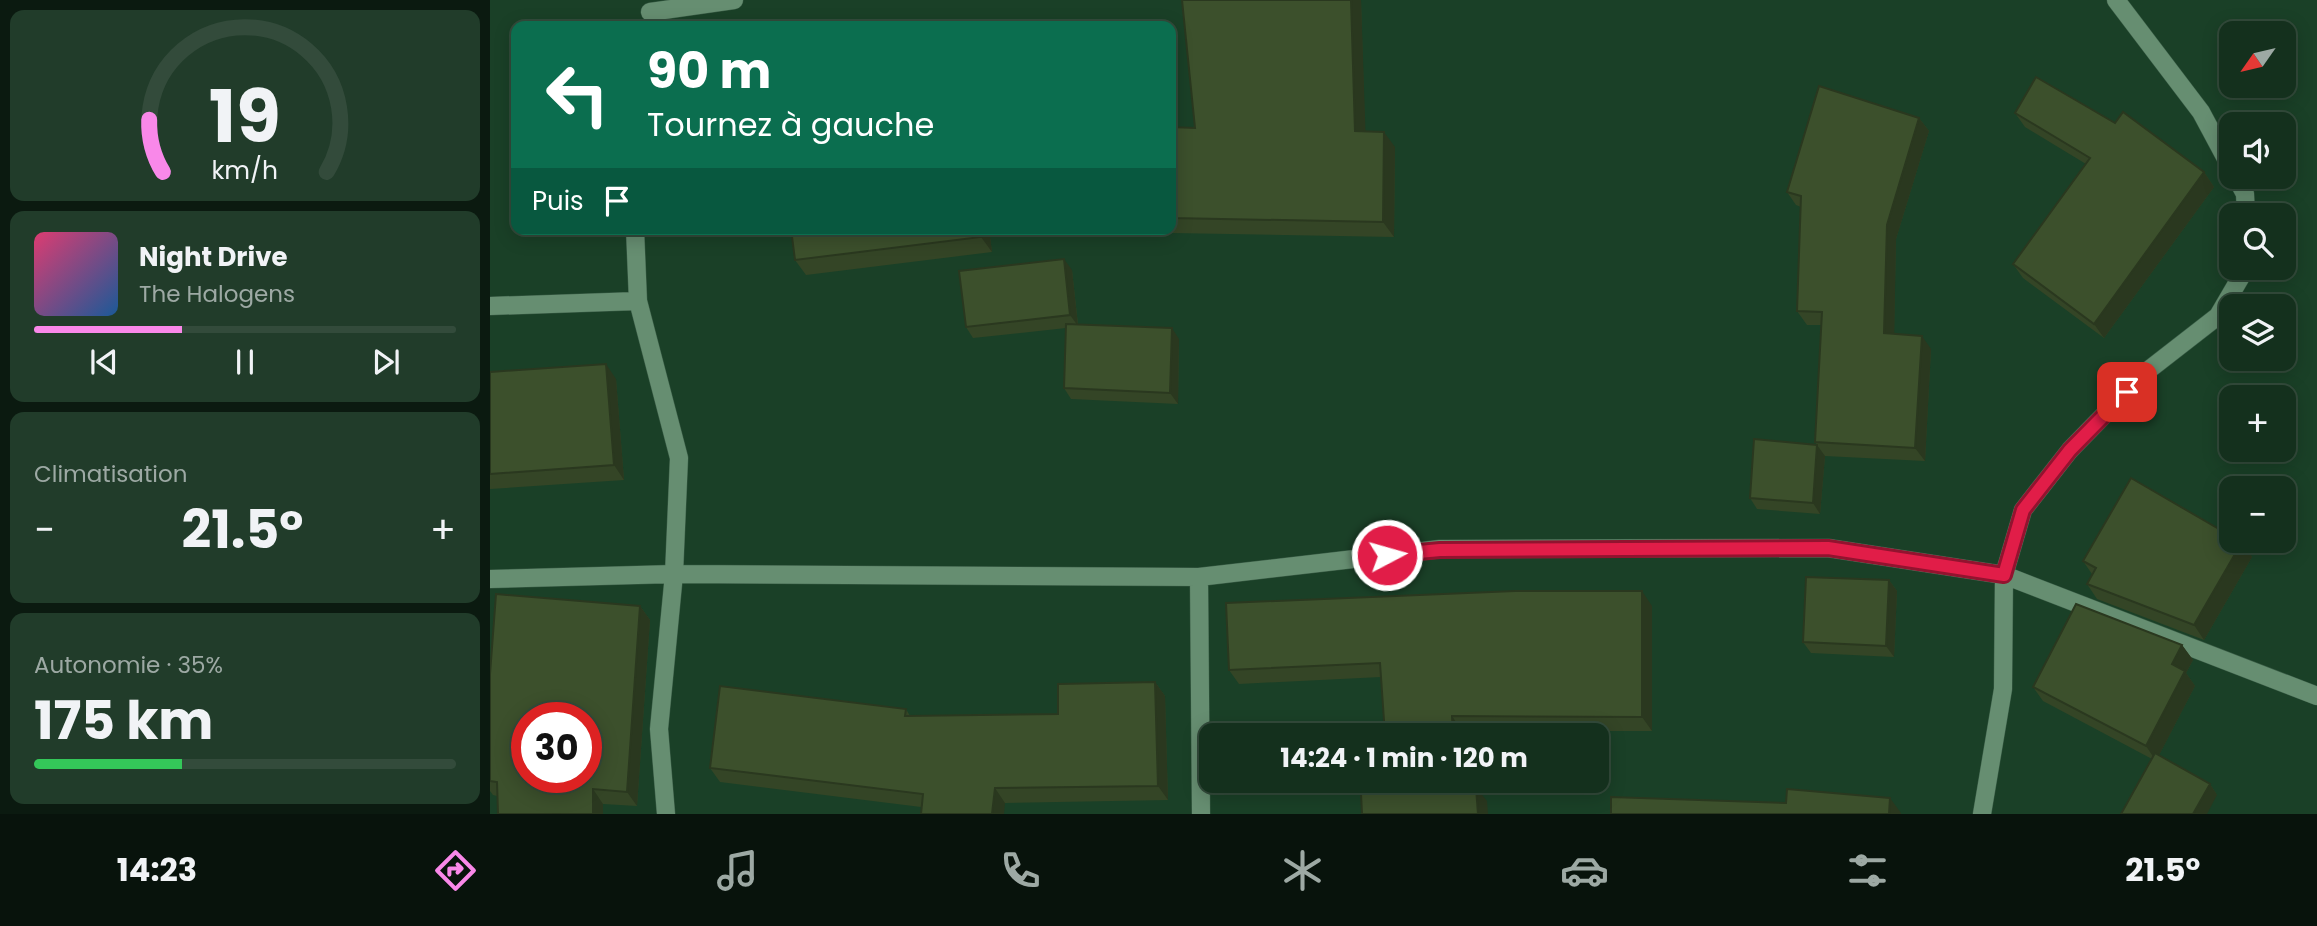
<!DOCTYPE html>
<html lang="fr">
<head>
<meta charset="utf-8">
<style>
	:root { --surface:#14301d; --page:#213c2a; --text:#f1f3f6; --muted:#9da9a4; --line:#334b3b; --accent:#f988e9 }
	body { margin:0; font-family:Poppins,sans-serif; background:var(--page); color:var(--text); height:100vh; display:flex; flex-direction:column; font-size:26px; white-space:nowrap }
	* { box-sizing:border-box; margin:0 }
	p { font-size:23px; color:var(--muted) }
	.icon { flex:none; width:38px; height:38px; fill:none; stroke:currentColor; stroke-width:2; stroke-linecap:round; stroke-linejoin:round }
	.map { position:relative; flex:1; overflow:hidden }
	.panel { display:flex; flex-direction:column; gap:10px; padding:10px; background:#0b1a10; width:490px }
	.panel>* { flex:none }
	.hud { position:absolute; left:21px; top:21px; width:665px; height:214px; border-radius:14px; box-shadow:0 4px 18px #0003,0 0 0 2px var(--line); background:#0b6e4f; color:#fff; overflow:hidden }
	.needle { width:46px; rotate:236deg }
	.buttons { position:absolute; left:1729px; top:21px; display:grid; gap:14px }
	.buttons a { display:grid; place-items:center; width:77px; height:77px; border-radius:14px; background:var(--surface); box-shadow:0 4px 18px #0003,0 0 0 2px var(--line); font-size:35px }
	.speed { position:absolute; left:21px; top:702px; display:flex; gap:14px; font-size:35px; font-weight:700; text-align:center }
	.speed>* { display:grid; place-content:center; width:91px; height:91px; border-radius:50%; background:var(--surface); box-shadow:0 4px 18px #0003,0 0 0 2px var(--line); line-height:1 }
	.speed .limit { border:10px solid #d22; background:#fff; color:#111 }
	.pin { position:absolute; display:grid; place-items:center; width:60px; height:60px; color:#fff; margin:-30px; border-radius:14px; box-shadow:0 4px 10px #0006 }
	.me { position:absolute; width:77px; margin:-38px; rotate:84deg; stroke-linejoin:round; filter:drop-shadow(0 0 5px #0008) }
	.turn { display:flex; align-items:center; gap:24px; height:147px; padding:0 21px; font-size:32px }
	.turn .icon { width:91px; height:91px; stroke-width:2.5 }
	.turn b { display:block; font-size:49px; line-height:60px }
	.then { display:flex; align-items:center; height:66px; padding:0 21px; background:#0003; gap:14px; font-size:26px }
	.big { font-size:52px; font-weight:700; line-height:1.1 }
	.panel .widget { flex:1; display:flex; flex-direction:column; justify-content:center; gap:10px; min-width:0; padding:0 24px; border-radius:14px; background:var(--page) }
	.panel .dial { align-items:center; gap:0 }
	.dial svg { height:182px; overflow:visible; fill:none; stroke:var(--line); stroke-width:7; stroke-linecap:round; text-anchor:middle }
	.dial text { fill:var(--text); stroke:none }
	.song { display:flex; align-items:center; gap:21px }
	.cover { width:84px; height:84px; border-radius:10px; background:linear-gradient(135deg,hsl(340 70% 55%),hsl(210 70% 35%)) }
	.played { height:7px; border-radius:4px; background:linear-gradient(90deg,var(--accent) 35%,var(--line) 35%) }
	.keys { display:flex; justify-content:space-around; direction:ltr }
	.heat { display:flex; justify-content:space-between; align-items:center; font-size:38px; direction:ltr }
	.charge { height:10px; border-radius:5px; background:linear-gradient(90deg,#34c759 35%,var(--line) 0) }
	.trip { position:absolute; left:709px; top:723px; width:410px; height:70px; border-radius:14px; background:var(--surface); box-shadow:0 4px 18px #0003,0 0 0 2px var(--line); font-weight:700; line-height:70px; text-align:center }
	.tabs { display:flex; height:112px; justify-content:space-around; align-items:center; background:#08130c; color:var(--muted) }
	.tabs .icon { width:49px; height:49px }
	.tabs .on { color:var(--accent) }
	.tabs b { font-size:32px; color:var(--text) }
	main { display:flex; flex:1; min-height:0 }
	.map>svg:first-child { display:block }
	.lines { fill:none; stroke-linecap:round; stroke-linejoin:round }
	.minor-casing { stroke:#3a5c46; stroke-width:19 }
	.minor { stroke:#668e71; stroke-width:18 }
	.wall { fill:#344526 }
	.shaded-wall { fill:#2a381f }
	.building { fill:#3c502c; stroke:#2a381f; stroke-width:2; fill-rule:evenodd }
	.route-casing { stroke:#92132f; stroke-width:18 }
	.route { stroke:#e11d48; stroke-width:12 }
</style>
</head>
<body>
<main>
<section class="panel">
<div class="widget dial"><svg viewBox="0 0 100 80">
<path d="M14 69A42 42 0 1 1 86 69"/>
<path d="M14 69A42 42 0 0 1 8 46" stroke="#f988e9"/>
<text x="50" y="56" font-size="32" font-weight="700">19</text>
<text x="50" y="72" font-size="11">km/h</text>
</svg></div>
<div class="widget">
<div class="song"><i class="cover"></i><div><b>Night Drive</b><p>The Halogens</p></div></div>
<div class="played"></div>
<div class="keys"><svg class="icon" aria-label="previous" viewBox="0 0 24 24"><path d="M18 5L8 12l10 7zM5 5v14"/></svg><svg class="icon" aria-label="pause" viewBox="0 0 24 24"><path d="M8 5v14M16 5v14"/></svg><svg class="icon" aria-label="next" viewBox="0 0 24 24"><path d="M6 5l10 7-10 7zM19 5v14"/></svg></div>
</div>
<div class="widget"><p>Climatisation</p>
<div class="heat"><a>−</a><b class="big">21.5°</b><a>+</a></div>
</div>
<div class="widget"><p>Autonomie · 35%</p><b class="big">175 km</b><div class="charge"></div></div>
</section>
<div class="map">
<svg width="1827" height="814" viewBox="0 0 1827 814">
	<rect width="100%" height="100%" fill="#1a4027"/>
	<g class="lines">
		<!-- minor casing -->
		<g class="minor-casing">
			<path id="minor" d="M1626,0L1711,112L1741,168
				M160,12L244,0
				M1746,177L1755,194L1756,215
				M145,229L148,301L189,458L184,574L169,729L176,814
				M0,306L148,301
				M709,577L711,814
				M0,579L184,574L709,577L950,549L1338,548L1514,575L1827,696
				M1492,814L1513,689L1514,575L1533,510L1580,450L1656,372L1728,316L1756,268"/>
		</g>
		<!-- minor -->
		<use href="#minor" class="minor"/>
	</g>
	<!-- wall -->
	<path class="wall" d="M871,0L875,132L905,147L904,237L682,233L680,229L681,127L705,128Z
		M1525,113L1625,123L1714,172L1724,187L1614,338L1533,278L1523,264L1596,164L1535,127Z
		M1429,118L1439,131L1406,239L1404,334L1441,349L1435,461L1335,456L1330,514L1267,509L1260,498L1327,445L1325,442L1331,325H1317L1307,311L1311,207L1306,205L1297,192Z
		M301,229H499L502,252L316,275L305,260Z
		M582,270L588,324L689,339L688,404L581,399L574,388L576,328L483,338L476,327Z
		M0,372L126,379L134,480L0,489Z
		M1752,542L1762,557L1714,640L1607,599L1597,584L1602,574L1593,561Z
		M1399,580L1407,591L1404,657L1321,653L1313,642Z
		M150,606L160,620L147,806L113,804V814H8L7,796L3,795L0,791V674Z
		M1162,606V731H972L891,677L749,684L739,670Z
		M1692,645L1703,660L1696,673L1705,686L1669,755L1720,784L1727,795L1662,759L1553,701L1543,687Z
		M665,682L675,696L678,800L515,803L431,807L230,782L220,768L416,709L420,716L568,714Z"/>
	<!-- shaded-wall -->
	<path class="shaded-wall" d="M861,0H871L876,146L865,131Z
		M1429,118L1439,131L1406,239L1404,347L1394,333L1397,225Z
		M894,132L905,147L904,237L893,222Z
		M1714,172L1724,187L1614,338L1604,324Z
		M490,229H499L502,252L491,237Z
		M574,259L582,270L588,326L580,315Z
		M682,328L689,339L688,404L680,393Z
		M1432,336L1441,349L1435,461L1425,448Z
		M116,364L126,379L134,480L124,465Z
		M1327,445L1335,456L1330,514L1323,503Z
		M1752,542L1762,557L1714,640L1704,625Z
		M1399,580L1407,591L1404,657L1396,646Z
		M1152,591L1162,606V731L1152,717Z
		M150,606L160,620L147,806L137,792Z
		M1692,645L1703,660L1696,673L1705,686L1666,761L1656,746L1682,664Z
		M665,682L675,696L678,800L668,786Z
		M962,716L972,731V735H963Z
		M966,780H975L977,803L966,788Z
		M1720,784L1727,795L1717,814H1703Z
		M986,787L997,801L998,814H988Z
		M505,788L515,803L514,814H502Z
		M103,789L113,804V814H103Z
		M1400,798L1411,813V814H1399Z"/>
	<!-- building -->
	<path class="building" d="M692,0H861L865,131L894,132L893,222L681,218V127L705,128Z
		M1546,77L1625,123L1633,112L1714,172L1604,324L1523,264L1600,158L1525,113Z
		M1329,86L1429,118L1397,225L1394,333L1432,336L1425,448L1325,442L1332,312L1307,311L1311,196L1297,192Z
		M301,229H490L491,237L305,260Z
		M574,259L580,315L476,327L469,271Z
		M576,324L682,328L680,393L574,388Z
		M116,364L124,465L0,474V372Z
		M1264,439L1327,445L1323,503L1260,498Z
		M1641,478L1741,536V541H1749L1752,542L1704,625L1597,584L1606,568L1593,561Z
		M1316,577L1399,580L1396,646L1313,642Z
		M1025,591H1152V717L962,716L963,735H895L890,663L739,670L736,603Z
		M6,594L150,606L137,792L103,789V814H8L7,782L0,781V674ZM37,718H96V777H37Z
		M1586,604L1692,645L1682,664L1695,671L1656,746L1543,687Z
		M665,682L668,786L505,788L502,814H431L433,794L220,768L230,686L416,709L415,716L568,714V684Z
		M1665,753L1720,784L1703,814H1631Z
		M899,780H966V788L986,787L988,814H872L871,794L899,792Z
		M1297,789L1400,798L1399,814H1121V797L1296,803Z"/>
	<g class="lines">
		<!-- route casing -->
		<g class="route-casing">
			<path id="route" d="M897,555L950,550L1338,548L1514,575L1533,510L1580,450L1637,392"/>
		</g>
		<!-- route -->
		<use href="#route" class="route"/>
	</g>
</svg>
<div class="buttons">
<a><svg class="needle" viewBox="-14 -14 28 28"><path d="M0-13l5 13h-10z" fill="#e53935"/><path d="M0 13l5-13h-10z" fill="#9da9a4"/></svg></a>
<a><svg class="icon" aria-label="sound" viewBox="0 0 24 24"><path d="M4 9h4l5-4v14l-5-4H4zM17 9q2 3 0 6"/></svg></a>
<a><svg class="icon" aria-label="search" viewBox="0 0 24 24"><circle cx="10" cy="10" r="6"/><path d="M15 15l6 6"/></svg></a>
<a><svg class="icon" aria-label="layers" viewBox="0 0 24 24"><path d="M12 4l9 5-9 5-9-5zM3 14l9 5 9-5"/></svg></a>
<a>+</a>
<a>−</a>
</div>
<div class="speed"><div class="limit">30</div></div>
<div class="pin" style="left:1637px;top:392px;background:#d93025"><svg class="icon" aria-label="arrive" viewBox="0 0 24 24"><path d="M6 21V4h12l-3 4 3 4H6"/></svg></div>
<svg class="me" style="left:897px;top:555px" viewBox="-20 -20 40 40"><circle r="17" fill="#e11d48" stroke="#fff" stroke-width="3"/><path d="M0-11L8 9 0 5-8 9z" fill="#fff"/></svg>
<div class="trip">14:24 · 1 min · 120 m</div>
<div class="hud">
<div class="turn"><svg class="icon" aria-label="left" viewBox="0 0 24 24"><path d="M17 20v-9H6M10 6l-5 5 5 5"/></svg><div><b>90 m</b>Tournez à gauche</div></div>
<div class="then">Puis<svg class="icon" aria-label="arrive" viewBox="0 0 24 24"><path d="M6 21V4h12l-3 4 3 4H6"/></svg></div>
</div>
</div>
</main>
<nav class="tabs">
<b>14:23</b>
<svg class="icon on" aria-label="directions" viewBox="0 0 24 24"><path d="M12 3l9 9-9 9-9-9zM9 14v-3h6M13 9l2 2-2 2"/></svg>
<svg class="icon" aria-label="music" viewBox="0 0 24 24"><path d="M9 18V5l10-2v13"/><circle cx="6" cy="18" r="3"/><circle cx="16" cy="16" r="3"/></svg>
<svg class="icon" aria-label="phone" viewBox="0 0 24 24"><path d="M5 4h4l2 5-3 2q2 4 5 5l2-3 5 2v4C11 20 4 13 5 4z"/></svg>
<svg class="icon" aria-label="climate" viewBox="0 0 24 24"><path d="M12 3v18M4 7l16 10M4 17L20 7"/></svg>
<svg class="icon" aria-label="car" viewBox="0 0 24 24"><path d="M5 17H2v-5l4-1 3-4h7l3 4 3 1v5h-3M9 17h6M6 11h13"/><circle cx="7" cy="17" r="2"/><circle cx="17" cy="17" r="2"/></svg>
<svg class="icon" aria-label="filters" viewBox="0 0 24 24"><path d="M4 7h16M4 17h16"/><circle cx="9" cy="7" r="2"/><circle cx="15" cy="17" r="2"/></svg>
<b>21.5°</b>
</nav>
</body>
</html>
